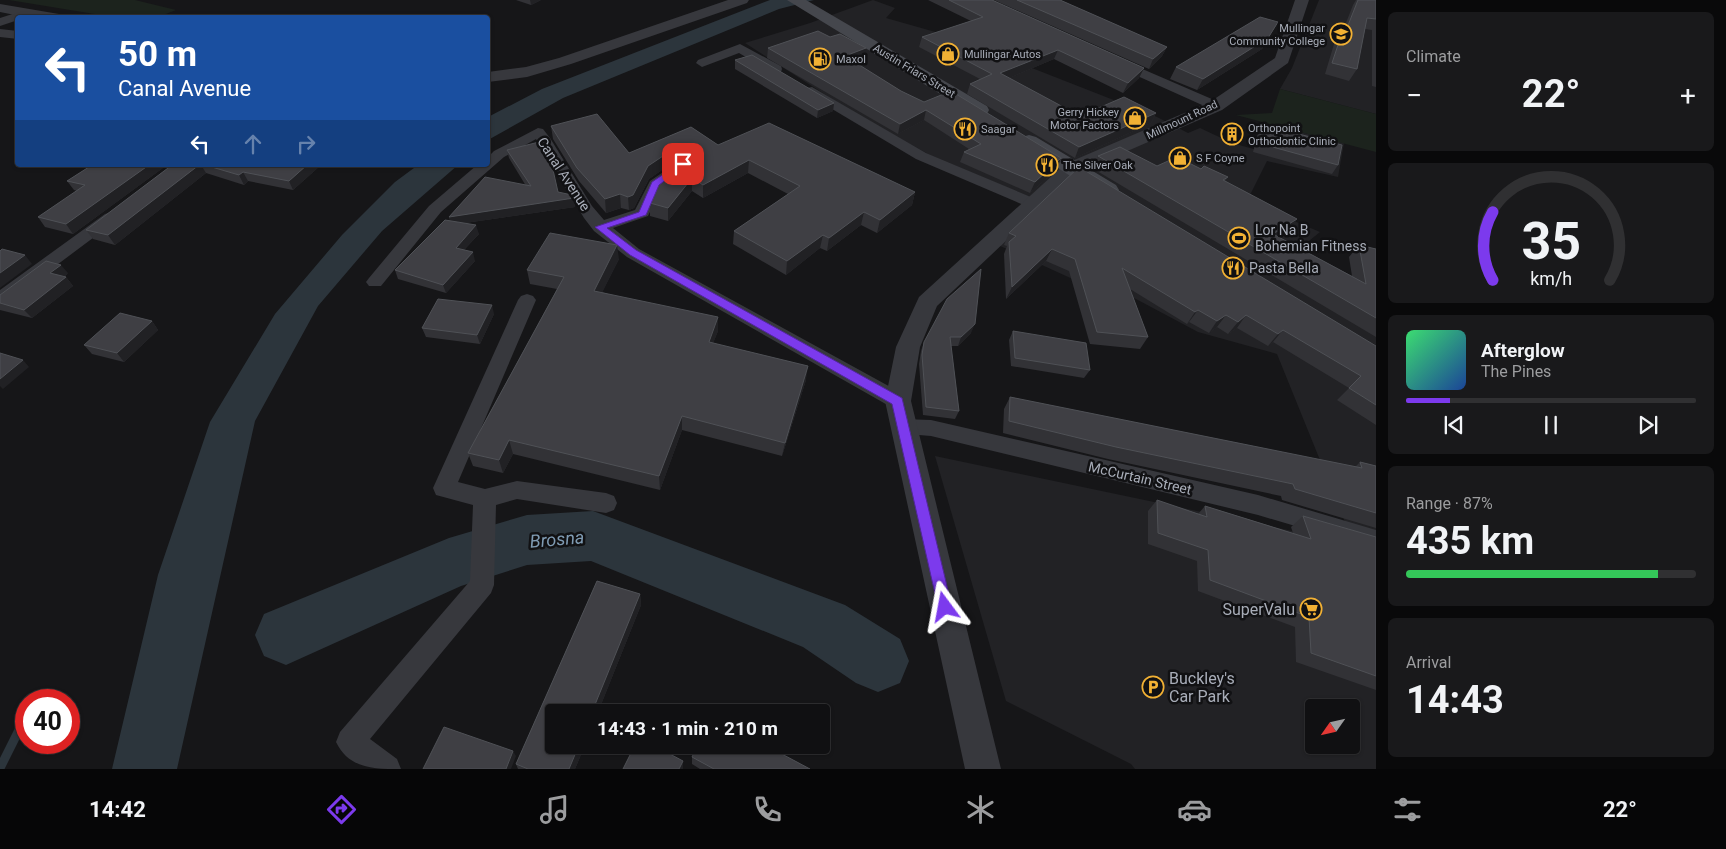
<!DOCTYPE html>
<html lang="en">
<head>
<meta charset="utf-8">
<style>
	:root { --surface:#101012; --page:#19191b; --text:#f1f3f6; --muted:#9c9d9f; --line:#303032; --accent:#7c3aed }
	body { margin:0; font-family:Roboto,sans-serif; background:var(--page); color:var(--text); height:100vh; display:flex; flex-direction:column; font-size:19px; white-space:nowrap }
	* { box-sizing:border-box; margin:0 }
	p { font-size:16px; color:var(--muted) }
	.icon { flex:none; width:28px; height:28px; fill:none; stroke:currentColor; stroke-width:2; stroke-linecap:round; stroke-linejoin:round }
	.map { position:relative; flex:1; overflow:hidden }
	.side { display:flex; flex-direction:column; gap:12px; padding:12px; background:#09090a; width:350px }
	.side>* { flex:none }
	.banner { position:absolute; left:15px; top:15px; width:475px; height:152px; border-radius:5px; box-shadow:0 1px 4px #0004,0 0 0 1px var(--line); background:#1a4fa0; color:#fff; overflow:hidden }
	.needle { width:32px; rotate:236deg }
	.controls { position:absolute; left:1305px; top:699px; display:grid; gap:10px }
	.controls a { display:grid; place-items:center; width:55px; height:55px; border-radius:5px; background:var(--surface); box-shadow:0 1px 4px #0004,0 0 0 1px var(--line); font-size:25px }
	.speed { position:absolute; left:15px; top:689px; display:flex; gap:10px; font-size:25px; font-weight:700; text-align:center }
	.speed>* { display:grid; place-content:center; width:65px; height:65px; border-radius:50%; background:var(--surface); box-shadow:0 1px 4px #0004,0 0 0 1px var(--line); line-height:1 }
	.speed .limit { border:8px solid #d22; background:#fff; color:#111 }
	.pin { position:absolute; display:grid; place-items:center; width:42px; height:42px; color:#fff; margin:-21px; border-radius:10px; box-shadow:0 2px 8px #0006 }
	.me { position:absolute; width:55px; margin:-28px; rotate:347deg; stroke-linejoin:round; filter:drop-shadow(0 0 4px #0008) }
	.turn { display:flex; align-items:center; gap:18px; height:105px; padding:0 20px; font-size:22px }
	.turn .icon { width:65px; height:65px; stroke-width:2.5 }
	.turn b { display:block; font-size:35px; line-height:42px }
	.lanes { display:flex; align-items:center; height:48px; padding:0 20px; background:#0003; justify-content:center; gap:25px; direction:ltr }
	.lanes .off { opacity:.35 }
	.big { font-size:38px; font-weight:700; line-height:1.1 }
	.side .card { flex:1; display:flex; flex-direction:column; justify-content:center; gap:8px; min-width:0; padding:0 18px; border-radius:8px; background:var(--page) }
	.side .dial { align-items:center; gap:0 }
	.dial svg { height:130px; overflow:visible; fill:none; stroke:var(--line); stroke-width:7; stroke-linecap:round; text-anchor:middle }
	.dial text { fill:var(--text); stroke:none }
	.song { display:flex; align-items:center; gap:15px }
	.cover { width:60px; height:60px; border-radius:8px; background:linear-gradient(135deg,hsl(140 70% 55%),hsl(220 70% 35%)) }
	.played { height:5px; border-radius:2px; background:linear-gradient(90deg,var(--accent) 15%,var(--line) 15%) }
	.keys { display:flex; justify-content:space-around; direction:ltr }
	.heat { display:flex; justify-content:space-between; align-items:center; font-size:28px; direction:ltr }
	.charge { height:8px; border-radius:4px; background:linear-gradient(90deg,#34c759 87%,var(--line) 0) }
	.trip { position:absolute; left:545px; top:704px; width:285px; height:50px; border-radius:5px; background:var(--surface); box-shadow:0 1px 4px #0004,0 0 0 1px var(--line); font-weight:700; line-height:50px; text-align:center }
	.menu { display:flex; height:80px; justify-content:space-around; align-items:center; background:#060607; color:var(--muted) }
	.menu .icon { width:35px; height:35px }
	.menu .current { color:var(--accent) }
	.menu b { font-size:22px; color:var(--text) }
	main { display:flex; flex:1; min-height:0 }
	.map>svg:first-child { display:block }
	.built { fill:#222225; fill-rule:evenodd }
	.green { fill:#1c231d }
	.water { fill:#2c353c }
	.lines { fill:none; stroke-linecap:round; stroke-linejoin:round }
	.stream { stroke:#2c353c; stroke-width:9 }
	.river { fill:#2c353c; fill-rule:evenodd }
	.minor { fill:#37383d; fill-rule:evenodd }
	.tertiary { fill:#37383d; fill-rule:evenodd }
	.secondary { fill:#45474d; fill-rule:evenodd }
	.wall { fill:#323236 }
	.shaded-wall { fill:#212124 }
	.building { fill:#3f3f44; stroke:#4f5156 }
	.route { fill:#7c3aed; stroke:#51269a }
	.labels { text-anchor:middle; dominant-baseline:central; stroke-width:5; stroke-linejoin:round; paint-order:stroke }
	.far-poi-label { font-size:11px; fill:#a8adb8; stroke:#111113; text-anchor:start }
	.far-street-label { font-size:11px; fill:#a8adb8; stroke:#111113 }
	.street-label { font-size:14px; fill:#a8adb8; stroke:#111113 }
	.poi-label { font-size:14px; fill:#a8adb8; stroke:#111113; text-anchor:start }
	.near-poi-label { font-size:16px; fill:#a8adb8; stroke:#111113; text-anchor:end }
	.near-water-label { font-size:18px; font-style:italic; fill:#7f9bb3; stroke:#111113 }
</style>
</head>
<body>
<main>
<div class="map">
<svg width="1376" height="769" viewBox="0 0 1376 769">
	<rect width="100%" height="100%" fill="#161618"/>
	<!-- built -->
	<path class="built" d="M873,0L895,8L886,18L953,37L1157,117L1188,133L1200,128L1232,143L1257,150L1272,125L1344,143L1338,177L1267,161L1247,201L1320,232L1288,258L1355,296L1376,264V769H1135L1131,764L1006,701L935,456L1354,544L1277,354L1198,332L1136,299L1077,281L998,245L1030,197L928,154L854,113L745,43L810,23ZM1314,708H1351V745H1314Z
		M1319,0H1376V114L1280,89L1292,68Z"/>
	<!-- green -->
	<path class="green" d="M9,0H135L176,10L158,17L119,18Z
		M1280,89L1376,114V152L1236,115L1272,113Z"/>
	<!-- water -->
	<path class="water" d="M770,0H814L779,9L563,98L488,140V117L542,89Z
		M418,165H458L382,231L318,306L255,421L177,769H112L158,575L210,422L275,314L342,235L395,182Z"/>
	<g class="lines">
		<!-- stream -->
		<path class="stream" d="M0,768L26,716"/>
		<!-- river -->
		<path class="river" d="M593,511L845,605L900,639L909,661L900,683L878,692L856,683L803,647L591,561L527,565L461,586L286,665L264,656L255,635L264,614L449,538L527,515Z"/>
		<!-- minor -->
		<path class="minor" d="M25,10L29,11V15L18,18V20L0,26V18Z
			M0,29L18,31V39L0,37Z
			M740,44L781,66L782,69L781,72H771L739,53L702,67L696,63L698,60Z
			M1117,58L1221,103L1223,106L1216,110L1211,109L1113,65L1111,62Z
			M812,87L926,153L1038,200L1040,203L1032,208L1026,206L916,159L807,94L805,91L807,88Z
			M538,128L543,129L550,138L592,206L604,220L635,210L650,181L678,162H688L691,165L688,168L662,186L648,216L613,228L639,249L905,395L908,401L905,407L898,409L891,407L627,257L594,231L584,218L536,139L504,157L441,212L381,286H369L366,282L369,278L429,206L477,165H488V157L494,151Z
			M111,212L119,217L117,220L6,303L0,305V290L105,214Z
			M527,294L533,296L536,300L458,482L485,489L517,481L606,493L614,496L617,503L614,510L606,513L517,499L496,505L494,585L491,593L370,739L397,759L401,769C374,769 349,769 336,742L340,732L470,581L473,505L436,495L433,488L518,300L521,296Z
			M902,419L931,420L1258,495L1376,530V550L1258,515L931,436L895,433L892,427L895,421Z"/>
		<!-- tertiary -->
		<path class="tertiary" d="M728,0H749L747,3L571,64L527,77L488,82V72L526,67L559,58Z
			M1295,0H1309L1288,63L1222,110L1079,172L937,306L920,347L911,401L1001,769H965L885,401L896,347L919,297L1065,164L1210,102L1275,58Z
			M0,4L59,14L66,18H30L0,12Z"/>
		<!-- secondary -->
		<path class="secondary" d="M787,0H806L987,106L989,110L987,114H973Z
			M1029,135L1036,137L1116,185L1119,190L1116,195L1108,196L1100,195L1022,145L1019,141L1022,137Z"/>
	</g>
	<!-- wall -->
	<path class="wall" d="M516,0H541L531,5Z
		M928,0H992L1144,68L1139,78L1123,93L1054,59L1009,78L1080,116L1156,113L1151,123L1075,158L967,94L970,84L980,79L919,47L922,37L971,21Z
		M994,0H1060L1167,47L1162,56L1149,69Z
		M1356,0H1376V87L1372,86V30L1365,29L1357,69L1349,81L1325,74L1334,44L1342,33L1353,5Z
		M1278,22L1262,49L1197,90L1170,79L1176,67Z
		M768,48L864,58L854,62L901,91L1057,169L1030,193L960,162L964,152L969,149L924,120L898,134L767,58Z
		M735,60L834,103L833,111L817,118L735,69Z
		M1263,125L1338,165L1332,174L1253,152L1258,133Z
		M551,126L629,153L691,127L718,145L915,192L912,205L877,233L861,225L827,251L820,248L786,275L733,244L734,231L788,194L748,173L703,198L692,191L668,221L650,216V203L682,159H678L649,179L634,208L629,210L621,208L606,213L579,181L553,139Z
		M507,150L558,192L574,198L575,207L465,223L479,234L464,250L475,261L446,293L398,279L395,270L450,220L449,217L526,186L509,158Z
		M1098,156L1157,166L1201,169L1228,177L1225,181L1297,219L1288,231L1279,237L1352,276L1349,257L1359,245L1376,249V337L1092,168Z
		M92,165H167L73,234L45,227L38,217L77,191L74,190L67,181Z
		M172,165H330L328,167L321,165L293,190L248,181L244,185L206,173L115,245L93,239L86,230Z
		M1009,233L1376,346V425L1337,400L1349,388L1273,342L1268,346L1237,328L1228,334L1217,327L1209,333L1189,322L1187,324L1130,289L1148,337L1140,349L1090,344L1069,271L1046,261L1006,299L1004,254L1007,246L1004,245Z
		M619,259L602,292L718,331L713,343L806,380L782,456L682,430L660,490L513,454L503,473L473,466L468,453L557,289L530,284L527,270Z
		M68,273L64,277H66L73,286L32,318L0,310V295Z
		M494,314L480,344L426,337L422,328Z
		M152,321L158,330L124,362L92,354L84,345Z
		M1013,331L1090,370L1084,378L1011,366L1009,340Z
		M971,333L958,346H951L959,411L955,419L923,415L919,364L921,351L924,342Z
		M1010,397L1355,467L1360,462L1376,466V528L1282,500L1281,496L1108,459L1003,433L1004,409Z
		M1157,500L1198,514L1205,506L1293,533L1291,527L1303,516L1376,537V690L1296,662L1295,627L1198,591L1197,561L1148,544V511Z
		M597,581L640,594L641,605L598,712H554V745H585L575,769H518L516,764Z
		M692,757L810,769H700L692,764Z"/>
	<!-- shaded-wall -->
	<path class="shaded-wall" d="M530,0H541L531,5Z
		M1268,38L1262,49L1197,90L1203,79Z
		M1167,47L1162,56L1149,69L1153,59Z
		M866,48L864,58L843,66L845,56Z
		M1058,50L1054,59L997,83L1000,73Z
		M1144,68L1139,78L1123,93L1128,83Z
		M834,103L833,111L817,118L818,110Z
		M926,110L924,120L898,134L900,124Z
		M1156,113L1151,123L1075,158L1079,147Z
		M678,146V159L649,179L634,208L629,210L628,197L648,166Z
		M1061,158L1057,169L1030,193L1035,182Z
		M749,160L748,173L703,198V185Z
		M149,165H167L73,234L66,224Z
		M199,165H201L206,173L115,245L108,235Z
		M307,165H321L293,190L289,181Z
		M243,172L248,181L244,185L239,175Z
		M692,178V191L668,221V208Z
		M915,192L912,205L877,233L880,220Z
		M620,194L621,208L606,213L605,199Z
		M574,198L575,207L451,225L449,217Z
		M864,212L861,225L827,251L829,238Z
		M1297,219L1288,231L1265,246L1273,234Z
		M476,225L479,234L458,256L456,248Z
		M823,235L820,248L786,275L787,261Z
		M617,245L619,259L596,305L594,291Z
		M1052,249L1046,261L1006,299L1012,287Z
		M473,252L475,261L446,293L443,285Z
		M25,255L32,264L0,288V273Z
		M61,265L68,273L57,282L50,273Z
		M66,277L73,286L32,318L24,310Z
		M492,305L494,314L480,344L477,335Z
		M1198,310L1189,322L1187,324L1195,312Z
		M1226,315L1217,327L1209,333L1217,321Z
		M1246,315L1237,328L1228,334L1238,322Z
		M718,317V331L708,356L709,342Z
		M152,321L158,330L124,362L117,353Z
		M975,324L971,333L958,346L961,337Z
		M1283,330L1273,342L1268,346L1278,334Z
		M23,360L29,367L3,389L0,386V379Z
		M808,366L806,380L782,456L785,443Z
		M682,416V430L660,490L659,476Z
		M509,440L513,454L503,473L499,460Z
		M640,594L641,605L598,712H592Z
		M579,745H585L575,769H569Z
		M513,751L516,756L511,769H506Z
		M683,761V769H679Z"/>
	<!-- building -->
	<path class="building" d="M949,0H992L1144,68L1128,83L1058,50L1000,73L1080,116L1124,97L1156,113L1079,147L970,84L992,74L922,37L983,17Z
		M1017,0H1060L1167,47L1153,59Z
		M1358,0H1376V19L1367,18L1357,69L1332,63L1342,33H1345Z
		M1260,17L1278,22L1268,38L1203,79L1176,67Z
		M818,31L830,37L840,34L866,48L845,56L901,91L924,102L951,91L1061,158L1035,182L964,152L981,144L926,110L900,124L768,48Z
		M752,55L834,103L818,110L735,60Z
		M597,114L629,153L691,127L718,145L769,123L915,192L880,220L864,212L829,238L823,235L787,261L734,231L800,186L749,160L703,185L692,178L668,208L650,203L663,174L692,152L688,146H678L648,166L633,195L628,197L620,194L605,199L577,168L551,126Z
		M1263,125L1342,145L1338,165L1258,143Z
		M539,142L551,161L558,192L572,195L574,198L449,217L485,177L531,186L507,150Z
		M1120,147L1157,166L1177,157L1201,169L1204,166L1228,177L1223,180L1297,219L1273,234L1366,284L1359,245L1376,249V318L1098,156Z
		M92,165H149L66,224L38,217L85,185L67,181Z
		M172,165H199L108,235L86,230Z
		M205,165H307L289,181L243,172L239,175Z
		M1079,167L1376,346V405L1349,388L1361,376L1283,330L1278,334L1246,315L1238,322L1226,315L1217,321L1198,310L1195,312L1122,268L1148,337L1097,332L1075,259L1052,249L1012,287L1009,242L1016,236L1009,233Z
		M445,220L476,225L456,248L473,252L443,285L395,270Z
		M550,233L617,245L594,291L718,317L709,342L808,366L785,443L682,416L659,476L509,440L499,460L468,453L564,277L527,270Z
		M2,249L25,255L0,273V251Z
		M46,261L61,265L50,273L66,277L24,310L0,303V295Z
		M981,269L975,324L961,337H950L959,411L926,407L922,355L924,342L947,299Z
		M438,299L492,305L477,335L422,328Z
		M120,313L152,321L117,353L84,345Z
		M1013,331L1086,343L1090,370L1015,358Z
		M0,353L23,360L0,379Z
		M1010,397L1362,468L1360,462L1376,466V513L1295,489L1293,484L1116,447L1009,421Z
		M1157,500L1207,517L1205,506L1311,539L1303,516L1376,537V676L1311,653L1309,617L1210,580L1208,550L1158,533Z
		M597,581L640,594L592,712H554V745H579L569,769H528L516,764Z
		M444,727L513,751L506,769H423Z
		M635,745H653L683,761L679,769H623Z
		M698,745H765L810,769H714L692,757Z"/>
	<!-- route -->
	<path class="route" d="M680,163L687,164L659,185L646,215L607,228L636,250L902,398L952,607L950,612L945,614L940,612L938,607L892,404L630,255L595,227L639,212L652,182Z"/>
	<!-- icons -->
	<defs>
		<g id="school-ring" transform="scale(1.125)"><circle r="9.5" fill="#111113" stroke="#f2b134" stroke-width="1.5"/><path d="M0-5L7-2L0 1L-7-2ZM-4 1L0 2.5L4 1V4Q0 6-4 4Z" fill="#f2b134"/></g>
		<g id="shop-ring" transform="scale(1.125)"><circle r="9.5" fill="#111113" stroke="#f2b134" stroke-width="1.5"/><path d="M-5-2.5h2.3a2.7 3.5 0 0 1 5.4 0H5L5.5 6h-11ZM-1.5-2.5h3a1.5 2.3 0 0 0-3 0Z" fill="#f2b134"/></g>
		<g id="fuel-ring" transform="scale(1.125)"><circle r="9.5" fill="#111113" stroke="#f2b134" stroke-width="1.5"/><path d="M-5.5-6h7V0h2V4h1.3V-2.5L3-4.5l.8-.8L6-3V5H2.5V1h-1V6h-7ZM-4.2-4.7v3.2H.2V-4.7Z" fill="#f2b134"/></g>
		<g id="restaurant-ring" transform="scale(1.125)"><circle r="9.5" fill="#111113" stroke="#f2b134" stroke-width="1.5"/><path d="M-5-6h1v4h1v-4h1v4h1v-4h1v5L-1.5 .5V6h-2V.5L-5-1ZM5-6V6H3V1.5H1.5Q1.5-4 5-6Z" fill="#f2b134"/></g>
		<g id="building-ring" transform="scale(1.125)"><circle r="9.5" fill="#111113" stroke="#f2b134" stroke-width="1.5"/><path d="M-4-6H4V6H1V3H-1V6H-4ZM-2.5-4.3h1.7v1.8h-1.7ZM.8-4.3h1.7v1.8H.8ZM-2.5-1h1.7V.8h-1.7ZM.8-1h1.7V.8H.8Z" fill="#f2b134"/></g>
		<g id="stadium-ring" transform="scale(1.125)"><circle r="9.5" fill="#111113" stroke="#f2b134" stroke-width="1.5"/><path d="M0-5a6.5 5 0 1 0 0 10a6.5 5 0 1 0 0-10ZM-3.5-1.8h7v3.6h-7Z" fill="#f2b134"/></g>
		<g id="supermarket-ring" transform="scale(1.125)"><circle r="9.5" fill="#111113" stroke="#f2b134" stroke-width="1.5"/><path d="M-6-5.5h2.5l.6 2H6L4.5 2H-2.5L-4.4-4H-6ZM-1.5 3.2a1.3 1.3 0 1 0 .1 0ZM3 3.2a1.3 1.3 0 1 0 .1 0Z" fill="#f2b134"/></g>
		<g id="parking-ring" transform="scale(1.125)"><circle r="9.5" fill="#111113" stroke="#f2b134" stroke-width="1.5"/><path d="M-3.5-5.5H1a3.5 3.5 0 0 1 0 7H-1V5.5H-3.5ZM-1-3.4V-.6H.8a1.4 1.4 0 0 0 0-2.8Z" fill="#f2b134"/></g>
	</defs>
	<g fill-rule="evenodd">
		<use href="#school-ring" x="1341" y="34"/>
		<use href="#shop-ring" x="948" y="54"/>
		<use href="#fuel-ring" x="820" y="59"/>
		<use href="#shop-ring" x="1135" y="118"/>
		<use href="#restaurant-ring" x="965" y="129"/>
		<use href="#building-ring" x="1232" y="134"/>
		<use href="#shop-ring" x="1180" y="158"/>
		<use href="#restaurant-ring" x="1047" y="165"/>
		<use href="#stadium-ring" x="1239" y="238"/>
		<use href="#restaurant-ring" x="1233" y="268"/>
		<use href="#supermarket-ring" x="1311" y="609"/>
		<use href="#parking-ring" x="1153" y="687"/>
	</g>
	<g class="labels">
		<!-- far-poi labels -->
		<g class="far-poi-label">
			<text x="1325" y="28" text-anchor="end">Mullingar<tspan x="1325" dy="13">Community College</tspan></text>
			<text x="964" y="54">Mullingar Autos</text>
			<text x="836" y="59">Maxol</text>
			<text x="1119" y="112" text-anchor="end">Gerry Hickey<tspan x="1119" dy="13">Motor Factors</tspan></text>
			<text x="1248" y="128">Orthopoint<tspan x="1248" dy="13">Orthodontic Clinic</tspan></text>
			<text x="981" y="129">Saagar</text>
			<text x="1196" y="158">S F Coyne</text>
			<text x="1063" y="165">The Silver Oak</text>
		</g>
		<!-- far-street labels -->
		<g class="far-street-label">
			<text transform="translate(914 71) rotate(31)">Austin Friars Street</text>
			<text transform="translate(1182 120) rotate(-25)">Millmount Road</text>
		</g>
		<!-- street labels -->
		<g class="street-label">
			<text transform="translate(564 174) rotate(57)">Canal Avenue</text>
			<text transform="translate(1140 478) rotate(13)">McCurtain Street</text>
		</g>
		<!-- poi labels -->
		<g class="poi-label">
			<text x="1255" y="230">Lor Na B<tspan x="1255" dy="16">Bohemian Fitness</tspan></text>
			<text x="1249" y="268">Pasta Bella</text>
		</g>
		<!-- near-poi labels -->
		<g class="near-poi-label">
			<text x="1295" y="609">SuperValu</text>
			<text x="1169" y="678" text-anchor="start">Buckley's<tspan x="1169" dy="18">Car Park</tspan></text>
		</g>
		<!-- near-water labels -->
		<g class="near-water-label">
			<text transform="translate(557 539) rotate(-5)">Brosna</text>
		</g>
	</g>
</svg>
<div class="controls">
<a><svg class="needle" viewBox="-14 -14 28 28"><path d="M0-13l5 13h-10z" fill="#e53935"/><path d="M0 13l5-13h-10z" fill="#9c9d9f"/></svg></a>
</div>
<div class="speed"><div class="limit">40</div></div>
<div class="pin" style="left:683px;top:164px;background:#d93025"><svg class="icon" aria-label="arrive" viewBox="0 0 24 24"><path d="M6 21V4h12l-3 4 3 4H6"/></svg></div>
<svg class="me" style="left:945px;top:607px" viewBox="-20 -20 40 40"><path d="M0-17L14 15 0 8-14 15z" fill="#7c3aed" stroke="#fff" stroke-width="4"/></svg>
<div class="trip">14:43 · 1 min · 210 m</div>
<div class="banner">
<div class="turn"><svg class="icon" aria-label="left" viewBox="0 0 24 24"><path d="M17 20v-9H6M10 6l-5 5 5 5"/></svg><div><b>50 m</b>Canal Avenue</div></div>
<div class="lanes"><svg class="icon" aria-label="left" viewBox="0 0 24 24"><path d="M17 20v-9H6M10 6l-5 5 5 5"/></svg><svg class="icon off" aria-label="ahead" viewBox="0 0 24 24"><path d="M12 20V5M6 11l6-6 6 6"/></svg><svg class="icon off" aria-label="right" viewBox="0 0 24 24"><path d="M7 20v-9h11M14 6l5 5-5 5"/></svg></div>
</div>
</div>
<section class="side">
<div class="card"><p>Climate</p>
<div class="heat"><a>−</a><b class="big">22°</b><a>+</a></div>
</div>
<div class="card dial"><svg viewBox="0 0 100 80">
<path d="M14 69A42 42 0 1 1 86 69"/>
<path d="M14 69A42 42 0 0 1 14 27" stroke="#7c3aed"/>
<text x="50" y="56" font-size="32" font-weight="700">35</text>
<text x="50" y="72" font-size="11">km/h</text>
</svg></div>
<div class="card">
<div class="song"><i class="cover"></i><div><b>Afterglow</b><p>The Pines</p></div></div>
<div class="played"></div>
<div class="keys"><svg class="icon" aria-label="previous" viewBox="0 0 24 24"><path d="M18 5L8 12l10 7zM5 5v14"/></svg><svg class="icon" aria-label="pause" viewBox="0 0 24 24"><path d="M8 5v14M16 5v14"/></svg><svg class="icon" aria-label="next" viewBox="0 0 24 24"><path d="M6 5l10 7-10 7zM19 5v14"/></svg></div>
</div>
<div class="card"><p>Range · 87%</p><b class="big">435 km</b><div class="charge"></div></div>
<div class="card"><p>Arrival</p><b class="big">14:43</b></div>
</section>
</main>
<nav class="menu">
<b>14:42</b>
<svg class="icon current" aria-label="directions" viewBox="0 0 24 24"><path d="M12 3l9 9-9 9-9-9zM9 14v-3h6M13 9l2 2-2 2"/></svg>
<svg class="icon" aria-label="music" viewBox="0 0 24 24"><path d="M9 18V5l10-2v13"/><circle cx="6" cy="18" r="3"/><circle cx="16" cy="16" r="3"/></svg>
<svg class="icon" aria-label="phone" viewBox="0 0 24 24"><path d="M5 4h4l2 5-3 2q2 4 5 5l2-3 5 2v4C11 20 4 13 5 4z"/></svg>
<svg class="icon" aria-label="climate" viewBox="0 0 24 24"><path d="M12 3v18M4 7l16 10M4 17L20 7"/></svg>
<svg class="icon" aria-label="car" viewBox="0 0 24 24"><path d="M5 17H2v-5l4-1 3-4h7l3 4 3 1v5h-3M9 17h6M6 11h13"/><circle cx="7" cy="17" r="2"/><circle cx="17" cy="17" r="2"/></svg>
<svg class="icon" aria-label="filters" viewBox="0 0 24 24"><path d="M4 7h16M4 17h16"/><circle cx="9" cy="7" r="2"/><circle cx="15" cy="17" r="2"/></svg>
<b>22°</b>
</nav>
</body>
</html>
